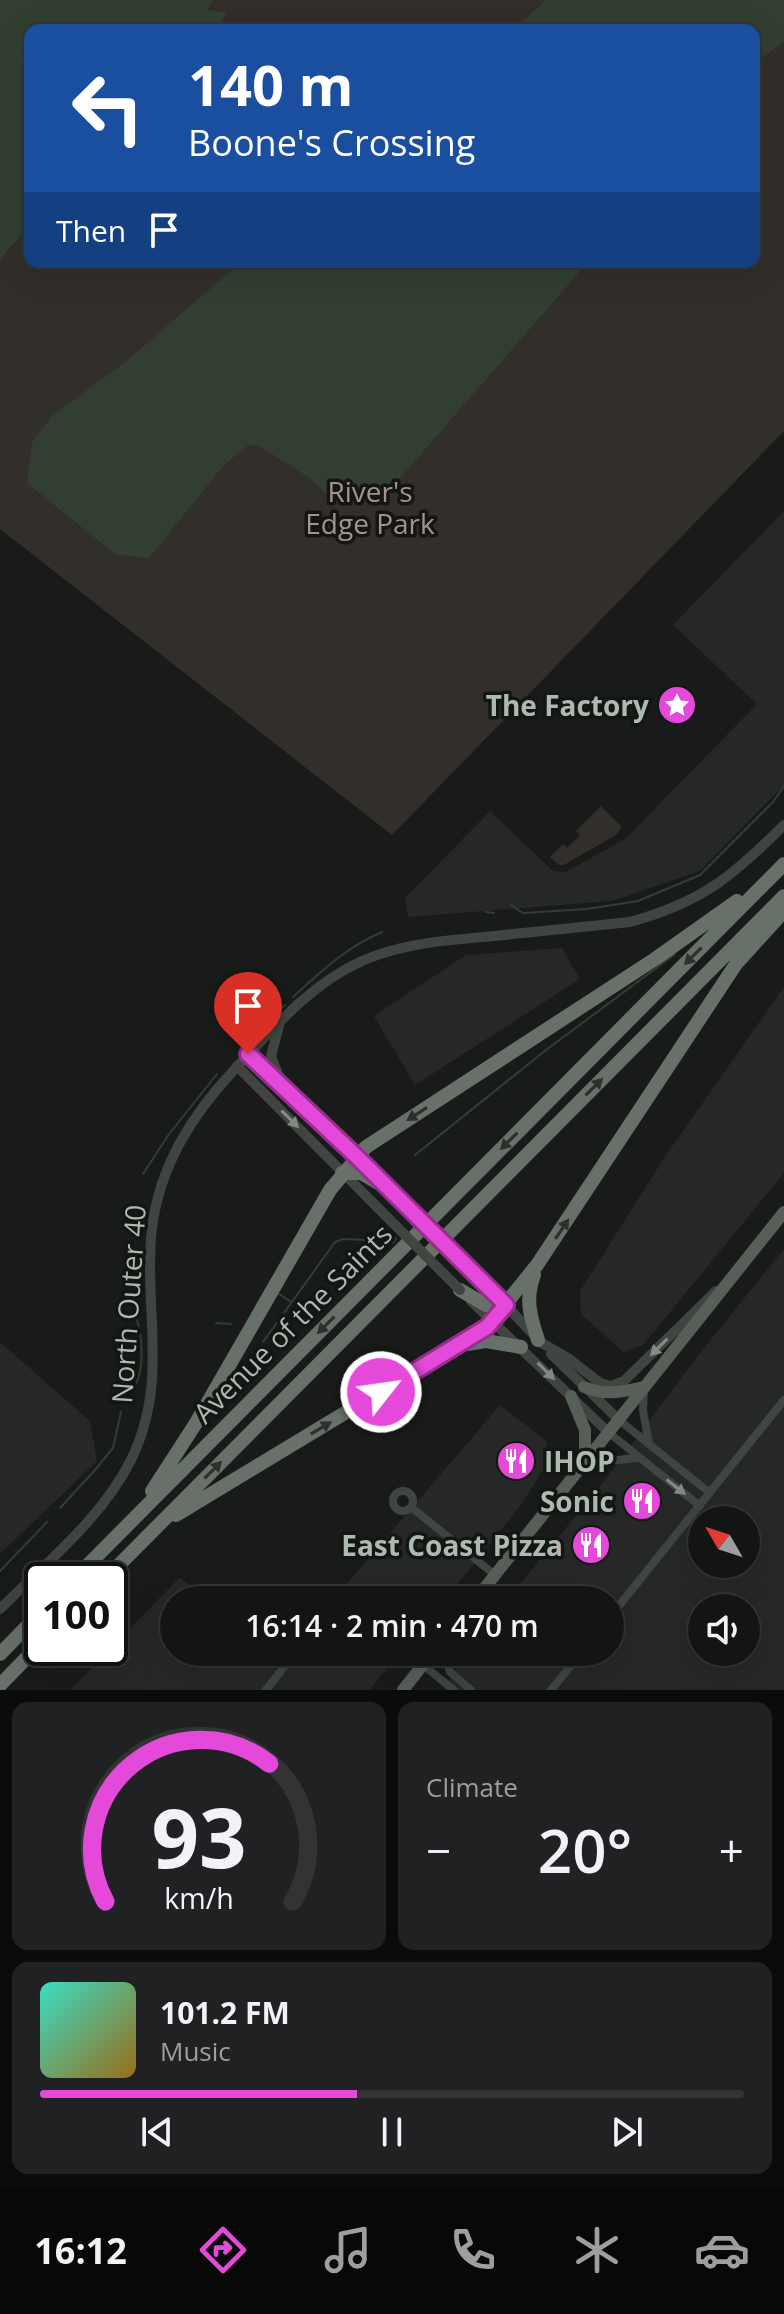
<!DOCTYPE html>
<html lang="en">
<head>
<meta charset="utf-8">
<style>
	:root { --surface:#131414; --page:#202122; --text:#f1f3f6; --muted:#9d9ea0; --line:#323334; --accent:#e449d9 }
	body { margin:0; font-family:"Open Sans",sans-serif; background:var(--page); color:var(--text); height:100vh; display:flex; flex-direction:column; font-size:30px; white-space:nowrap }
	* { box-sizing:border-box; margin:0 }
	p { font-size:26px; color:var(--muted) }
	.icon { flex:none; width:44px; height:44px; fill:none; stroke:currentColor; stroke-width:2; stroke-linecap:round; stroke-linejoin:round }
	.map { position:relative; height:1690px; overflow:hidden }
	.details { display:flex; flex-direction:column; gap:12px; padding:12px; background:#0a0b0b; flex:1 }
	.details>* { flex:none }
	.banner { position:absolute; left:24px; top:24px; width:736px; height:244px; border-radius:16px; box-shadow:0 8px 32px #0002,0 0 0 2px var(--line); background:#1a4fa0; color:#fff; overflow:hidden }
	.needle { width:52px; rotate:309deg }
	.tools { position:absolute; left:688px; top:1506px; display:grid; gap:16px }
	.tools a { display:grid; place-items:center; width:72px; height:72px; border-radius:50%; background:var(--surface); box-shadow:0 8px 32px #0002,0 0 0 2px var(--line); font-size:40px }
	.speed { position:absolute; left:24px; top:1562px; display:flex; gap:16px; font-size:40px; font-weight:700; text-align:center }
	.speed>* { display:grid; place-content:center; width:104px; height:104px; border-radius:50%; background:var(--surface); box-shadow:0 8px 32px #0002,0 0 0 2px var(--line); line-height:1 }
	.speed .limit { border:4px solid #111; border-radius:12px; background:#fff; color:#111 }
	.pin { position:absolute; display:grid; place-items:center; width:68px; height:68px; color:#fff; margin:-82px -34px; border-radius:50% 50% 50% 0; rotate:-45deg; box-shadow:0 0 8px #0007 }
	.pin .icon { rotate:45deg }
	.me { position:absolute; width:88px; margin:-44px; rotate:60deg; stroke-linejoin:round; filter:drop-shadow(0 0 6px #0008) }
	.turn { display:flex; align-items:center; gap:28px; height:168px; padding:0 32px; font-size:36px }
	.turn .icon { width:104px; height:104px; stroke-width:2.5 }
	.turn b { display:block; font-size:56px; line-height:68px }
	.then { display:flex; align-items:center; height:76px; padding:0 32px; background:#0003; gap:16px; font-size:30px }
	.big { font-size:60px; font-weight:600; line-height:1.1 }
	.details .tile { flex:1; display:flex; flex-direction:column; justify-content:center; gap:12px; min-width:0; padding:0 28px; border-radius:16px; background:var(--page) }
	.details .dial { align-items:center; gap:0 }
	.dial svg { height:208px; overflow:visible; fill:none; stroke:var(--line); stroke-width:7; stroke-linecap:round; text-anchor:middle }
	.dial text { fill:var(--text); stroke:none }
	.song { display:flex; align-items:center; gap:24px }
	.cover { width:96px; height:96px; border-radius:12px; background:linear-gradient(135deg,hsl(170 70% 55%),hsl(40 70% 35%)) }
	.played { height:8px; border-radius:4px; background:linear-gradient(90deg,var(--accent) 45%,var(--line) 45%) }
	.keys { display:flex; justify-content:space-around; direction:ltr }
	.heat { display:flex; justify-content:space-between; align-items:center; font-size:44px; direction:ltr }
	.details .tiles { flex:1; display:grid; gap:12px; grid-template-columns:1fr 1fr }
	.tile:last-child { grid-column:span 2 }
	.trip { position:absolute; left:160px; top:1586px; width:464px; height:80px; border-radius:40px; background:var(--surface); box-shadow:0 8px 32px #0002,0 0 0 2px var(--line); font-weight:600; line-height:80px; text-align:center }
	.menu { display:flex; height:128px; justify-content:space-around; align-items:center; background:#080808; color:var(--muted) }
	.menu .icon { width:56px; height:56px }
	.menu .active { color:var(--accent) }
	.menu b { font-size:36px; color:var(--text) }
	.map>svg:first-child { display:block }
	.built { fill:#262827; fill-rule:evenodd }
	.green { fill:#322e2a }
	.water { fill:#323f30 }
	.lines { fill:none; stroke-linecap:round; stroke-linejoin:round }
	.stream { stroke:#323f30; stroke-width:2 }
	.minor { stroke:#404541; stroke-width:8 }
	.tertiary { stroke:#404541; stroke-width:10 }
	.primary { stroke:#575f59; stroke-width:12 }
	.motorway { stroke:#677169; stroke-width:14 }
	.tertiary-bridge { stroke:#404541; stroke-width:10 }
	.oneway { fill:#2d312e }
	.oneway2 { fill:#818b82 }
	.route-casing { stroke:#942f8d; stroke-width:20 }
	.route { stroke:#e449d9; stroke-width:14 }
	.labels { text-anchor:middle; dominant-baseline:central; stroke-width:7; stroke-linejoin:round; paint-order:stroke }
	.park-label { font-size:28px; fill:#a39486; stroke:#141615 }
	.poi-label { font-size:28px; font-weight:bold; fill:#adbaae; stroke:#141615; text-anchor:end }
	.street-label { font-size:28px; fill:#adbaae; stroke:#141615 }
</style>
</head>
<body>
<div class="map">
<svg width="784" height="1690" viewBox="0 0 784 1690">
	<rect width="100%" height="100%" fill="#191b1a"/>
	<!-- built -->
	<path class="built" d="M784,511V785L700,871L612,901L408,917L405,898L490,811L553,871L566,872L625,839L757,704L673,625Z
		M562,948L580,979L415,1085L374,1016L466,955Z
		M784,987V1173L643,1345L623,1352L581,1314L580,1291L664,1158Z
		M784,1249V1690H444L465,1652H610V1600H507L605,1480L696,1358ZM702,1520H746V1564H702ZM702,1608H746V1652H702Z
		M0,1342L90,1421L97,1461L0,1554Z
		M500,1405L547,1441V1463L521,1505L445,1600H333Z
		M180,1577L208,1600H174V1652H274L282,1659L288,1652H401L369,1690H70Z"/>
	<!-- green -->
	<path class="green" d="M214,0H784V431L392,835L0,529V260L30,225V262H754V30H217L227,13L206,10Z
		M601,806L622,827L616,835L564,865H559L550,857L563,844L567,848L580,835L576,831Z"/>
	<!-- water -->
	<path class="water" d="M0,0H214L207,10L227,13L217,30H30V225L0,260Z
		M546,0H784V41L754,65V30H513Z
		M241,262H588L401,477L353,504L332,499L308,477L261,447L250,444L224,465L149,558L115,554L27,483L32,442L53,415L124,363Z"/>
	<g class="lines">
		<!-- stream -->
		<path class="stream" d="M511,905L523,913L587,909L638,901L700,875L773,802L784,786
			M486,912L494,913
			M293,997C320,972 348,946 382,932
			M262,1028L285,1005
			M415,1155L546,1050L675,954
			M143,1174L169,1134L217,1074
			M279,1294L290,1301
			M216,1323L231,1324
			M263,1342L335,1242L343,1239L367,1240L383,1227L396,1239L393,1243
			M132,1391C146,1370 142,1338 136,1315
			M60,1508L95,1470L113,1448L121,1412
			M0,1571L47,1522"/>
		<!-- minor -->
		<path class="minor" d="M644,1390L643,1410L649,1444
			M619,1420L710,1493
			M608,1432L700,1506
			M585,1463L638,1458
			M393 1501a10 10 0 1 1 20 0a10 10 0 1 1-20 0Z
			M411,1507L495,1575
			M610,1617L784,1400
			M444,1652L450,1672L471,1690
			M423,1665L454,1690
			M266,1690L296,1652
			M551,1690L582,1652"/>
		<!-- tertiary -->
		<path class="tertiary" d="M279,1026L271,1056L280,1079
			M248,1054L380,1180
			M237,1066L377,1207
			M476,1274L535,1336
			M471,1301L608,1432
			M542,1343L568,1358L600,1383L611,1386L624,1381L716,1291
			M551,1354L619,1420
			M0,1609C46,1563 102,1518 131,1460C170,1380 143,1309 152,1228C160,1165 192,1115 234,1070C272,1030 310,984 362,961C407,941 456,940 504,935C546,931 588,926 630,922C702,902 732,877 784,825"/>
		<!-- primary -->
		<path class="primary" d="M584,1387C606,1396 622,1392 644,1387
			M571,1396L585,1430V1463
			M475,1600L784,1212
			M403,1690L433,1652"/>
		<!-- motorway -->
		<path class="motorway" d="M342,1173H361L392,1191
			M534,1275C525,1299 530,1316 538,1340
			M460,1290L486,1305H506
			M467,1344L486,1341L521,1347
			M152,1491L196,1423L330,1190L366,1147L655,959L737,901
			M176,1515L487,1327L537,1265L736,964L784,911
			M73,1580L784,864
			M104,1580L784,896
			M0,1654L42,1611
			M0,1685L42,1642"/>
		<!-- tertiary-bridge -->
		<path class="tertiary-bridge" d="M392,1191L476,1274
			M377,1207L460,1290"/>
	</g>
	<!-- one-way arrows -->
	<defs><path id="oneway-solid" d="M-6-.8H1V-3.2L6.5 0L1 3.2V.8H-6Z" transform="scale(2)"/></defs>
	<g class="oneway">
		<use href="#oneway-solid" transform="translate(693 956) rotate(135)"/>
		<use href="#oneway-solid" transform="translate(594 1087) rotate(-45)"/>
		<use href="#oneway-solid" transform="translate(417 1114) rotate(147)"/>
		<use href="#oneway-solid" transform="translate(509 1141) rotate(135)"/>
		<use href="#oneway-solid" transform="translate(562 1229) rotate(-56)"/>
		<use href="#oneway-solid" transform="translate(326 1325) rotate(135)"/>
		<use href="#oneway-solid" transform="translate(321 1428) rotate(-31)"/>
		<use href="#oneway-solid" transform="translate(213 1470) rotate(-45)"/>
	</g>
	<g class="oneway2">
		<use href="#oneway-solid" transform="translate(290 1119) rotate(45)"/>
		<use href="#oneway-solid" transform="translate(659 1347) rotate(135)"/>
		<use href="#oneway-solid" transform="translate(546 1371) rotate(45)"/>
		<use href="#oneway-solid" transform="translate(676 1487) rotate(38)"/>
	</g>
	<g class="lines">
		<!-- route casing -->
		<g class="route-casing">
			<path id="route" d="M248,1054L357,1157L506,1305L487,1327L381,1392"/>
		</g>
		<!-- route -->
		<use href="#route" class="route"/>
	</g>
	<!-- icons -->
	<defs>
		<g id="sight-disc" transform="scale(2)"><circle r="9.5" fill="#e449d9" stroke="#141615"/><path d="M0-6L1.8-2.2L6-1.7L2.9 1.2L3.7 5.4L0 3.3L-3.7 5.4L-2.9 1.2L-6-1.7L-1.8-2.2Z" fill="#fff"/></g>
		<g id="restaurant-disc" transform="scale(2)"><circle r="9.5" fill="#e449d9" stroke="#141615"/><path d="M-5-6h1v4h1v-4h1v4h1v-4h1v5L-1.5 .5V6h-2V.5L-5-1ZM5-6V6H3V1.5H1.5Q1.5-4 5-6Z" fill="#fff"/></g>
	</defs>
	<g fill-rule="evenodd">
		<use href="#sight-disc" x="677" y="705"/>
		<use href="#restaurant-disc" x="516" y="1461"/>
		<use href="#restaurant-disc" x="642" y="1501"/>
		<use href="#restaurant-disc" x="591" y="1545"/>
	</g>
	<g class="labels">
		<!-- park labels -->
		<g class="park-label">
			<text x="370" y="491">River's<tspan x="370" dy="32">Edge Park</tspan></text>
		</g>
		<!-- poi labels -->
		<g class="poi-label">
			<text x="649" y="705">The Factory</text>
			<text x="544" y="1461" text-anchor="start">IHOP</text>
			<text x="614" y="1501">Sonic</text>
			<text x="563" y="1545">East Coast Pizza</text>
		</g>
		<!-- street labels -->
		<g class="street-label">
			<text transform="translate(128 1304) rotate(-86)">North Outer 40</text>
			<text transform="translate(292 1323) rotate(-45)">Avenue of the Saints</text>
		</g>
	</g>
</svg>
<div class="tools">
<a><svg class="needle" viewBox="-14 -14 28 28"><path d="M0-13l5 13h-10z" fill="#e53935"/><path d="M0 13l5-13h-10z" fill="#9d9ea0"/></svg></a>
<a><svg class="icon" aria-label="sound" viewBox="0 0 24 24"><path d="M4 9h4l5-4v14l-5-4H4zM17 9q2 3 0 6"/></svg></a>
</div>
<div class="speed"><div class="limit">100</div></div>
<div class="pin" style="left:248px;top:1054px;background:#d93025"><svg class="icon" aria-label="arrive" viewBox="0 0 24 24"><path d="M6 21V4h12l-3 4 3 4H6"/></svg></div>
<svg class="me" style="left:381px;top:1392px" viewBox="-20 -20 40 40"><circle r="17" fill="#e449d9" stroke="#fff" stroke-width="3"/><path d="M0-11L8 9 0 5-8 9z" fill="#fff"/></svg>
<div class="trip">16:14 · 2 min · 470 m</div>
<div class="banner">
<div class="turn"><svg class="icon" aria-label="left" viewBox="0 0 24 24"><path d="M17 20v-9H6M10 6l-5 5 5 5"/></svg><div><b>140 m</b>Boone's Crossing</div></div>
<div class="then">Then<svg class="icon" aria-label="arrive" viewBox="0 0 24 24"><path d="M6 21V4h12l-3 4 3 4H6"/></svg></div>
</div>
</div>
<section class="details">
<div class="tiles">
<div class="tile dial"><svg viewBox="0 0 100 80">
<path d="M14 69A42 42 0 1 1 86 69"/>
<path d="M14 69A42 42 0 0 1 77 16" stroke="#e449d9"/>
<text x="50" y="56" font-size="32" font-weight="700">93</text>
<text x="50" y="72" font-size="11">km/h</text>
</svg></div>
<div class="tile"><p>Climate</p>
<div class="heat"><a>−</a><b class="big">20°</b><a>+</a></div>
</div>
<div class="tile">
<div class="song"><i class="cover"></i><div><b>101.2 FM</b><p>Music</p></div></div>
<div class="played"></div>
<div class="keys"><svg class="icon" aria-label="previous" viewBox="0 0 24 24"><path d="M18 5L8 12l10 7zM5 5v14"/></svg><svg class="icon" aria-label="pause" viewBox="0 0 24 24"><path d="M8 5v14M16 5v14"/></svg><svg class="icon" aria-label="next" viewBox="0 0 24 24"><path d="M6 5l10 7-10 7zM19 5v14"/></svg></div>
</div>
</div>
</section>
<nav class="menu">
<b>16:12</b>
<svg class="icon active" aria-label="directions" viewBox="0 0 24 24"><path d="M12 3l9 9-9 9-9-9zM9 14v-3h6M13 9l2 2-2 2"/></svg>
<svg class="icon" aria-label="music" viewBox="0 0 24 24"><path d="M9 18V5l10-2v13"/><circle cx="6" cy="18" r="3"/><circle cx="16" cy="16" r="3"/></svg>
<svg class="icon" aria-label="phone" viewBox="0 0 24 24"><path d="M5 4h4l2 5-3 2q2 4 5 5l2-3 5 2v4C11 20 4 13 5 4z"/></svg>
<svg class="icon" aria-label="climate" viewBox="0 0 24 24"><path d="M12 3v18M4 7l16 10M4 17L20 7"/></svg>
<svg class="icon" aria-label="car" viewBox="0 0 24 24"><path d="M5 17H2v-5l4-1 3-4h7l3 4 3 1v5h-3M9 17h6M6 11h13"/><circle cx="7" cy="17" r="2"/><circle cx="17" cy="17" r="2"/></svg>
</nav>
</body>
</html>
